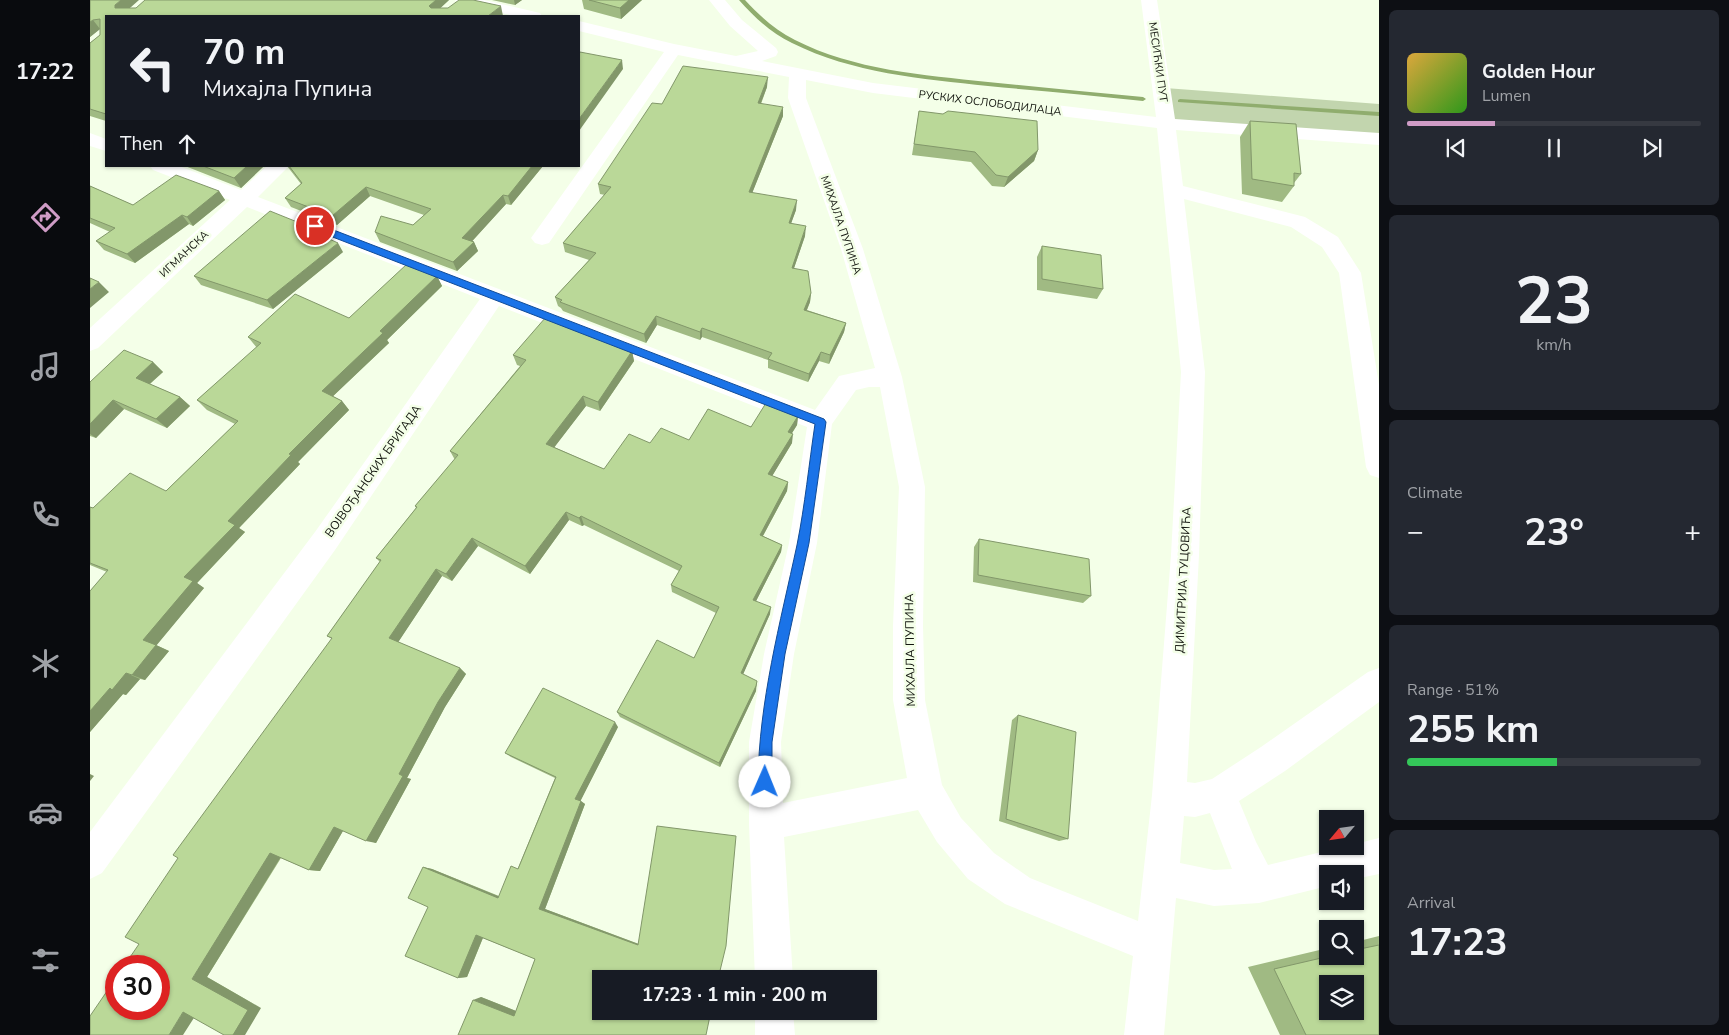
<!DOCTYPE html>
<html lang="en">
<head>
<meta charset="utf-8">
<style>
	:root { --surface:#171b24; --page:#242831; --text:#f1f3f6; --muted:#9ea1a6; --line:#363941; --accent:#cf9cc6 }
	body { margin:0; font-family:"Nunito Sans",sans-serif; background:var(--page); color:var(--text); height:100vh; display:flex; flex-direction:column; font-size:19px; white-space:nowrap }
	* { box-sizing:border-box; margin:0 }
	p { font-size:16px; color:var(--muted) }
	.icon { flex:none; width:28px; height:28px; fill:none; stroke:currentColor; stroke-width:2; stroke-linecap:round; stroke-linejoin:round }
	.map { position:relative; flex:1; overflow:hidden }
	.drawer { display:flex; flex-direction:column; gap:10px; padding:10px; background:#0d0f14; width:350px }
	.drawer>* { flex:none }
	.hud { position:absolute; left:15px; top:15px; width:475px; height:152px; border-radius:0px; box-shadow:0 1px 4px #0004; background:#171b24; color:var(--text); overflow:hidden }
	.needle { width:32px; rotate:241deg }
	.fabs { position:absolute; left:1229px; top:810px; display:grid; gap:10px }
	.fabs a { display:grid; place-items:center; width:45px; height:45px; border-radius:0px; background:var(--surface); box-shadow:0 1px 4px #0004; font-size:25px }
	.speed { position:absolute; left:15px; top:955px; display:flex; gap:10px; font-size:25px; font-weight:700; text-align:center }
	.speed>* { display:grid; place-content:center; width:65px; height:65px; border-radius:50%; background:var(--surface); box-shadow:0 1px 4px #0004; line-height:1 }
	.speed .limit { border:8px solid #d22; background:#fff; color:#111 }
	.pin { position:absolute; display:grid; place-items:center; width:42px; height:42px; color:#fff; margin:-21px; border:2px solid #fff; border-radius:50%; box-shadow:0 1px 5px #0007 }
	.me { position:absolute; width:55px; margin:-28px; rotate:1deg; stroke-linejoin:round; filter:drop-shadow(0 0 4px #0008) }
	.turn { display:flex; align-items:center; gap:18px; height:105px; padding:0 15px; font-size:22px }
	.turn .icon { width:65px; height:65px; stroke-width:2.5 }
	.turn b { display:block; font-size:35px; line-height:42px }
	.then { display:flex; align-items:center; height:48px; padding:0 15px; background:#0003; gap:10px; font-size:19px }
	.big { font-size:38px; font-weight:700; line-height:1.1 }
	.drawer .card { flex:1; display:flex; flex-direction:column; justify-content:center; gap:8px; min-width:0; padding:0 18px; border-radius:8px; background:var(--page) }
	.drawer .dial { align-items:center; gap:0 }
	.dial b { font-size:65px; line-height:1 }
	.song { display:flex; align-items:center; gap:15px }
	.cover { width:60px; height:60px; border-radius:8px; background:linear-gradient(135deg,hsl(40 70% 55%),hsl(110 70% 35%)) }
	.played { height:5px; border-radius:2px; background:linear-gradient(90deg,var(--accent) 30%,var(--line) 30%) }
	.keys { display:flex; justify-content:space-around; direction:ltr }
	.heat { display:flex; justify-content:space-between; align-items:center; font-size:28px; direction:ltr }
	.charge { height:8px; border-radius:4px; background:linear-gradient(90deg,#34c759 51%,var(--line) 0) }
	.trip { position:absolute; left:502px; top:970px; width:285px; height:50px; border-radius:0px; background:var(--surface); box-shadow:0 1px 4px #0004; font-weight:700; line-height:50px; text-align:center }
	main { display:flex; flex:1; min-height:0 }
	.tabs { display:flex; flex-direction:column; width:90px; justify-content:space-around; align-items:center; background:#090b0e; color:var(--muted) }
	.tabs .icon { width:35px; height:35px }
	.tabs .on { color:var(--accent) }
	.tabs b { font-size:22px; color:var(--text) }
	.map>svg:first-child { display:block }
	.green { fill:#c2d5ae }
	.lines { fill:none; stroke-linecap:round; stroke-linejoin:round }
	.stream { fill:#90ad6e; fill-rule:evenodd }
	.minor { fill:#fff; fill-rule:evenodd }
	.wall { fill:#a0ba83 }
	.shaded-wall { fill:#82976a }
	.building { fill:#bad898; stroke:#82976a; fill-rule:evenodd }
	.route { fill:#1a73e8; stroke:#114b97 }
	.labels { text-anchor:middle; dominant-baseline:central; stroke-width:5; stroke-linejoin:round; paint-order:stroke }
	.far-street-label { font-size:11px; fill:#13160f; stroke:#f4ffe8 }
	.street-label { font-size:12px; fill:#13160f; stroke:#f4ffe8 }
</style>
</head>
<body>
<main>
<nav class="tabs">
<b>17:22</b>
<svg class="icon on" aria-label="directions" viewBox="0 0 24 24"><path d="M12 3l9 9-9 9-9-9zM9 14v-3h6M13 9l2 2-2 2"/></svg>
<svg class="icon" aria-label="music" viewBox="0 0 24 24"><path d="M9 18V5l10-2v13"/><circle cx="6" cy="18" r="3"/><circle cx="16" cy="16" r="3"/></svg>
<svg class="icon" aria-label="phone" viewBox="0 0 24 24"><path d="M5 4h4l2 5-3 2q2 4 5 5l2-3 5 2v4C11 20 4 13 5 4z"/></svg>
<svg class="icon" aria-label="climate" viewBox="0 0 24 24"><path d="M12 3v18M4 7l16 10M4 17L20 7"/></svg>
<svg class="icon" aria-label="car" viewBox="0 0 24 24"><path d="M5 17H2v-5l4-1 3-4h7l3 4 3 1v5h-3M9 17h6M6 11h13"/><circle cx="7" cy="17" r="2"/><circle cx="17" cy="17" r="2"/></svg>
<svg class="icon" aria-label="filters" viewBox="0 0 24 24"><path d="M4 7h16M4 17h16"/><circle cx="9" cy="7" r="2"/><circle cx="15" cy="17" r="2"/></svg>
</nav>
<div class="map">
<svg width="1289" height="1035" viewBox="0 0 1289 1035">
	<rect width="100%" height="100%" fill="#f4ffe8"/>
	<!-- green -->
	<path class="green" d="M1075,88L1289,104V137L1082,122Z"/>
	<g class="lines">
		<!-- stream -->
		<path class="stream" d="M649,0H655C670,16 685,30 705,40C764,70 833,75 898,82C949,87 1001,92 1053,97L1056,99L1053,101C1001,95 949,91 898,86C832,79 762,73 702,43C681,33 664,17 649,0Z
			M1090,99L1289,112V116L1088,102V100Z"/>
		<!-- minor -->
		<path class="minor" d="M365,0H394L450,13L452,16H424L367,3Z
			M619,0H635L652,20L686,48L688,52L686,56L672,61L783,83L1066,117L1051,0H1067L1085,119L1289,133V145L1086,130L1093,186L1215,217L1248,237L1271,273L1289,385V478L1280,475L1276,467L1249,273L1232,247L1201,227L1094,199L1115,372L1109,555L1097,782L1105,783L1122,779L1171,747L1278,672L1289,668V702L1195,771L1149,801L1166,842L1178,865L1256,846H1265V844L1289,838V874L1265,879V874H1238V886L1169,903L1124,906L1086,898L1074,1035H1034L1043,956L915,904L878,879L847,842L828,810L694,837L703,979H665L659,824V742L674,654L699,543L717,427L409,306L245,550L12,873L0,879V832L225,532L390,299L157,207L8,348L0,351V328L140,200L63,170L60,166H89L151,190L177,166H199L168,197L725,410L749,376L785,368L751,249L698,98L699,77L588,55L459,243L452,245L445,243L441,238L574,52L489,31V21L584,44L646,56L668,51L640,26ZM716,80L783,93L1067,128L1091,372L1081,555L1062,795L1048,921L940,878L904,853L871,818L852,785L835,700L833,626L835,487L812,377L773,249L716,98ZM779,387H790L809,487L803,626V700L817,778L693,803L691,742L704,654L727,543L742,424L766,390ZM1120,813L1142,869L1124,870L1090,863L1094,816L1105,817Z
			M0,133L16,139V151L0,146Z
			M665,1011H703L705,1035H665Z"/>
	</g>
	<!-- wall -->
	<path class="wall" d="M0,0L40,8L359,0L350,8L413,16H16V121L0,116V43L10,35V29L0,37Z
		M402,0H432L425,5Z
		M492,0H552L531,19L494,9Z
		M677,87L671,104L693,116L662,193L706,210L701,223L715,236L704,268L721,293L720,302L717,310L756,323L754,332L739,364L729,361L718,382L678,368V360L612,337L610,340L567,325L556,343L473,311L471,308L468,306L465,297L499,260L475,252L473,243L515,195L510,194L508,184L572,104Z
		M829,111L948,150L944,161L914,187L902,186L881,162L822,155Z
		M1160,121L1211,174L1204,183V186L1192,202L1152,194L1150,137Z
		M95,166H174L151,188Z
		M197,166H453L421,205L416,204L382,241L384,242L388,251L367,271L290,242L285,232L323,225L334,215L280,196L247,225L201,207L195,198L211,184Z
		M0,186L43,205L129,191L135,200L103,226L99,224L45,263L14,250L6,241L20,232L0,223Z
		M952,246L1013,289L1007,299L947,290V257Z
		M253,252L183,309L111,285L104,276Z
		M347,276L352,286L297,340L299,343L243,396L252,401L259,410L208,462L210,464L149,528L155,532L107,583L114,588L66,645L79,651L55,680L50,679L36,695L33,694L0,732V591L17,572L0,565V507L3,508L76,491L145,424L117,410L107,400L167,348L158,337L259,318Z
		M542,351L544,361L510,411L496,406L464,447L514,469L560,443L599,440L708,416L707,425L702,433V443L682,476L698,482L697,491L673,536L692,545L691,552L666,601L680,614L653,674L666,691L630,767L530,717L527,712L604,658L626,613L582,592L581,585L589,571L494,525L492,526L479,520L440,574L388,546L362,581L352,576L308,642L370,668L376,674L355,707L317,778L321,779L286,843L253,831L230,871L219,870L191,858L117,977L171,1008L49,944L242,639L237,636L290,562L286,558L326,508L325,506L365,460L360,451L430,366L427,365L423,355Z
		M63,362L73,372L60,384L90,397L100,406L77,428L34,409L6,438L0,436V382Z
		M889,539L1001,596L993,603L883,582L884,547Z
		M928,715L978,839L969,841L909,821L922,720Z
		M528,727L490,801L495,804L455,909L549,944L636,945L368,1035L391,997L426,1011L445,959L393,938L377,977L368,978L338,907L333,867L342,869L409,896L428,868L465,778L421,757L415,753Z
		M1289,936V1035H1190L1158,967L1238,948V956H1265V942Z"/>
	<!-- shaded-wall -->
	<path class="shaded-wall" d="M31,0H49L32,15L25,8V5Z
		M346,0H359L342,16L339,6Z
		M424,0H432L425,5Z
		M539,0H552L531,19L530,8Z
		M411,6L413,16H398Z
		M3,20L10,29L0,37V22Z
		M532,60L533,69L489,131V119Z
		M678,77L677,87L667,113L668,103Z
		M693,107V116L659,201V192Z
		M948,150L944,161L914,187L918,177Z
		M157,166H174L151,188L144,178Z
		M442,166H453L421,205L418,196Z
		M276,187L280,196L247,225L242,216Z
		M129,191L135,200L103,226L97,217Z
		M413,195L416,204L376,248L372,238Z
		M707,200L706,210L698,232L699,223Z
		M92,215L99,224L45,263L37,254Z
		M716,226L715,236L701,277L702,268Z
		M227,230L232,239L224,232Z
		M384,242L388,251L367,271L363,262Z
		M248,243L253,252L183,309L177,300Z
		M347,276L352,286L297,340L299,343L239,400L232,391L290,331Z
		M9,282L19,292L0,308V289Z
		M721,293L720,302L713,319L714,310Z
		M566,316L567,325L556,343L554,334Z
		M756,323L754,332L739,364L740,355Z
		M612,328V337L610,340V332Z
		M542,351L544,361L510,411L508,402Z
		M731,352L729,361L718,382L719,374Z
		M63,362L73,372L56,387L46,378Z
		M493,396L496,406L460,453L456,444Z
		M90,397L100,406L77,428L66,419Z
		M23,400L34,409L6,438L0,434V424Z
		M252,401L259,410L208,462L210,464L149,528L155,532L107,583L114,588L66,646L53,640L94,577L138,521L199,454Z
		M708,416L707,425L697,441L698,432Z
		M703,434L702,443L678,483V474Z
		M698,482L697,491L669,543L670,535Z
		M476,512L479,520L440,574L435,566Z
		M491,516L494,525L492,526L489,518Z
		M382,538L388,546L362,581L356,574Z
		M692,545L691,552L663,607V600Z
		M346,569L352,576L307,644L299,638Z
		M681,607L680,614L651,679V673Z
		M66,645L79,651L55,680L42,675Z
		M370,668L376,674L355,707L317,778L321,779L286,843L276,841L309,774L348,702Z
		M36,673L50,679L36,695L33,694L0,732V711L20,688Z
		M667,681L666,691L630,767L629,763Z
		M525,722L528,727L490,802L485,799Z
		M0,774L4,776L0,781Z
		M491,801L495,804L455,909L551,945H548L449,909Z
		M244,827L254,829L230,871L219,870Z
		M180,853L192,855L117,977L171,1008L155,1035H143L102,979Z
		M333,867L342,869L415,899L408,898Z
		M386,935H394L377,977L368,978Z
		M391,997L431,1013L424,1016L383,1000Z
		M109,1010L93,1035H79L93,1012Z"/>
	<!-- building -->
	<path class="building" d="M0,0H31L25,5V8H46L55,0H346L339,6L341,8H358L369,0H383L411,6L398,16H16V114L0,109V43L10,35V19L3,20L0,22Z
		M499,0H539L530,8Z
		M490,52L532,60L489,119V54Z
		M593,66L678,77L668,103L693,107L659,192L707,200L699,223L716,226L702,268L718,271L721,293L714,310L756,323L740,355L731,352L719,374L678,359L682,353L612,328L610,332L566,316L554,334L470,302L472,300L465,297L506,253L473,243L521,187L508,184L562,103L572,104Z
		M829,111L853,114L858,111L947,121L948,150L918,177L906,175L885,152L824,144Z
		M1160,121L1206,124L1211,174L1204,173V186L1162,179Z
		M113,166H157L144,178Z
		M199,166H442L418,196L413,195L372,238L384,242L363,262L285,232L291,216L323,225L341,209L276,187L242,216L195,198L212,183Z
		M86,175L129,191L97,217L92,215L37,254L6,241L25,228L0,218V186L43,205Z
		M180,211L227,230L224,232L248,243L177,300L104,276Z
		M952,246L1011,255L1013,289L952,279Z
		M317,264L347,276L290,331L293,333L232,391L252,401L199,454L201,455L138,521L145,525L94,577L103,581L53,640L66,645L42,675L36,673L22,690L20,688L0,711V591L18,570L0,563V507L3,508L40,473L76,491L148,421L107,400L171,343L158,337L205,294L259,318Z
		M0,278L9,282L0,289Z
		M456,317L542,351L508,402L493,396L456,444L514,469L539,434L560,443L571,428L599,440L618,409L661,427L676,403L708,416L698,432L703,434L678,474L698,482L670,535L692,545L663,600L681,607L651,673L667,681L666,686L629,763L527,712L567,640L604,658L629,607L581,585L592,566L491,516L489,518L476,512L435,566L382,538L356,574L346,569L299,638L370,668L348,702L309,774L313,776L276,841L244,827L219,870L180,853L102,979L158,1010L143,1035H134L93,1012L79,1035H0V1016L26,978V1009H69V966H34L49,944L35,937L88,858L83,855L242,638L237,636L291,560L286,558L327,507L325,506L368,455L360,451L436,360L423,355Z
		M34,350L63,362L46,378L90,397L66,419L23,400L0,424V382Z
		M889,539L999,559L1001,596L888,575Z
		M453,688L525,722L485,799L491,801L449,909L548,945L567,826L646,836L636,946L628,979H511V1011H621L616,1035H368L383,1000L424,1016L445,959L386,935L368,978L315,956L338,907L318,898L333,867L408,898L421,866L428,869L466,777L415,753Z
		M928,715L986,732L978,839L916,819Z
		M1289,945V1035H1216L1184,969L1240,956H1265V950ZM1238,984H1265V1011H1238Z"/>
	<!-- route -->
	<path class="route" d="M222,224H228L734,419L736,422L719,543L695,654L682,742V782L680,787L675,789L670,787L668,782C669,701 690,624 707,545C715,505 719,464 725,424L222,229Z"/>
	<g class="labels">
		<!-- far-street labels -->
		<g class="far-street-label">
			<text transform="translate(1068 62) rotate(82)">МЕСИЋКИ ПУТ</text>
			<text transform="translate(900 103) rotate(7)">РУСКИХ ОСЛОБОДИЛАЦА</text>
			<text transform="translate(751 225) rotate(71)">МИХАЈЛА ПУПИНА</text>
			<text transform="translate(94 254) rotate(-43)">ИГМАНСКА</text>
		</g>
		<!-- street labels -->
		<g class="street-label">
			<text transform="translate(283 471) rotate(-55)">ВОЈВОЂАНСКИХ БРИГАДА</text>
			<text transform="translate(1093 580) rotate(-87)">ДИМИТРИЈА ТУЦОВИЋА</text>
			<text transform="translate(820 650) rotate(-91)">МИХАЈЛА ПУПИНА</text>
		</g>
	</g>
</svg>
<div class="fabs">
<a><svg class="needle" viewBox="-14 -14 28 28"><path d="M0-13l5 13h-10z" fill="#e53935"/><path d="M0 13l5-13h-10z" fill="#9ea1a6"/></svg></a>
<a><svg class="icon" aria-label="sound" viewBox="0 0 24 24"><path d="M4 9h4l5-4v14l-5-4H4zM17 9q2 3 0 6"/></svg></a>
<a><svg class="icon" aria-label="search" viewBox="0 0 24 24"><circle cx="10" cy="10" r="6"/><path d="M15 15l6 6"/></svg></a>
<a><svg class="icon" aria-label="layers" viewBox="0 0 24 24"><path d="M12 4l9 5-9 5-9-5zM3 14l9 5 9-5"/></svg></a>
</div>
<div class="speed"><div class="limit">30</div></div>
<div class="pin" style="left:225px;top:226px;background:#d93025"><svg class="icon" aria-label="arrive" viewBox="0 0 24 24"><path d="M6 21V4h12l-3 4 3 4H6"/></svg></div>
<svg class="me" style="left:675px;top:782px" viewBox="-20 -20 40 40"><circle r="19" fill="#fff"/><path d="M0-13L10 11 0 6-10 11z" fill="#1a73e8"/></svg>
<div class="trip">17:23 · 1 min · 200 m</div>
<div class="hud">
<div class="turn"><svg class="icon" aria-label="left" viewBox="0 0 24 24"><path d="M17 20v-9H6M10 6l-5 5 5 5"/></svg><div><b>70 m</b>Михајла Пупина</div></div>
<div class="then">Then<svg class="icon" aria-label="ahead" viewBox="0 0 24 24"><path d="M12 20V5M6 11l6-6 6 6"/></svg></div>
</div>
</div>
<section class="drawer">
<div class="card">
<div class="song"><i class="cover"></i><div><b>Golden Hour</b><p>Lumen</p></div></div>
<div class="played"></div>
<div class="keys"><svg class="icon" aria-label="previous" viewBox="0 0 24 24"><path d="M18 5L8 12l10 7zM5 5v14"/></svg><svg class="icon" aria-label="pause" viewBox="0 0 24 24"><path d="M8 5v14M16 5v14"/></svg><svg class="icon" aria-label="next" viewBox="0 0 24 24"><path d="M6 5l10 7-10 7zM19 5v14"/></svg></div>
</div>
<div class="card dial"><b>23</b><p>km/h</p></div>
<div class="card"><p>Climate</p>
<div class="heat"><a>−</a><b class="big">23°</b><a>+</a></div>
</div>
<div class="card"><p>Range · 51%</p><b class="big">255 km</b><div class="charge"></div></div>
<div class="card"><p>Arrival</p><b class="big">17:23</b></div>
</section>
</main>
</body>
</html>
